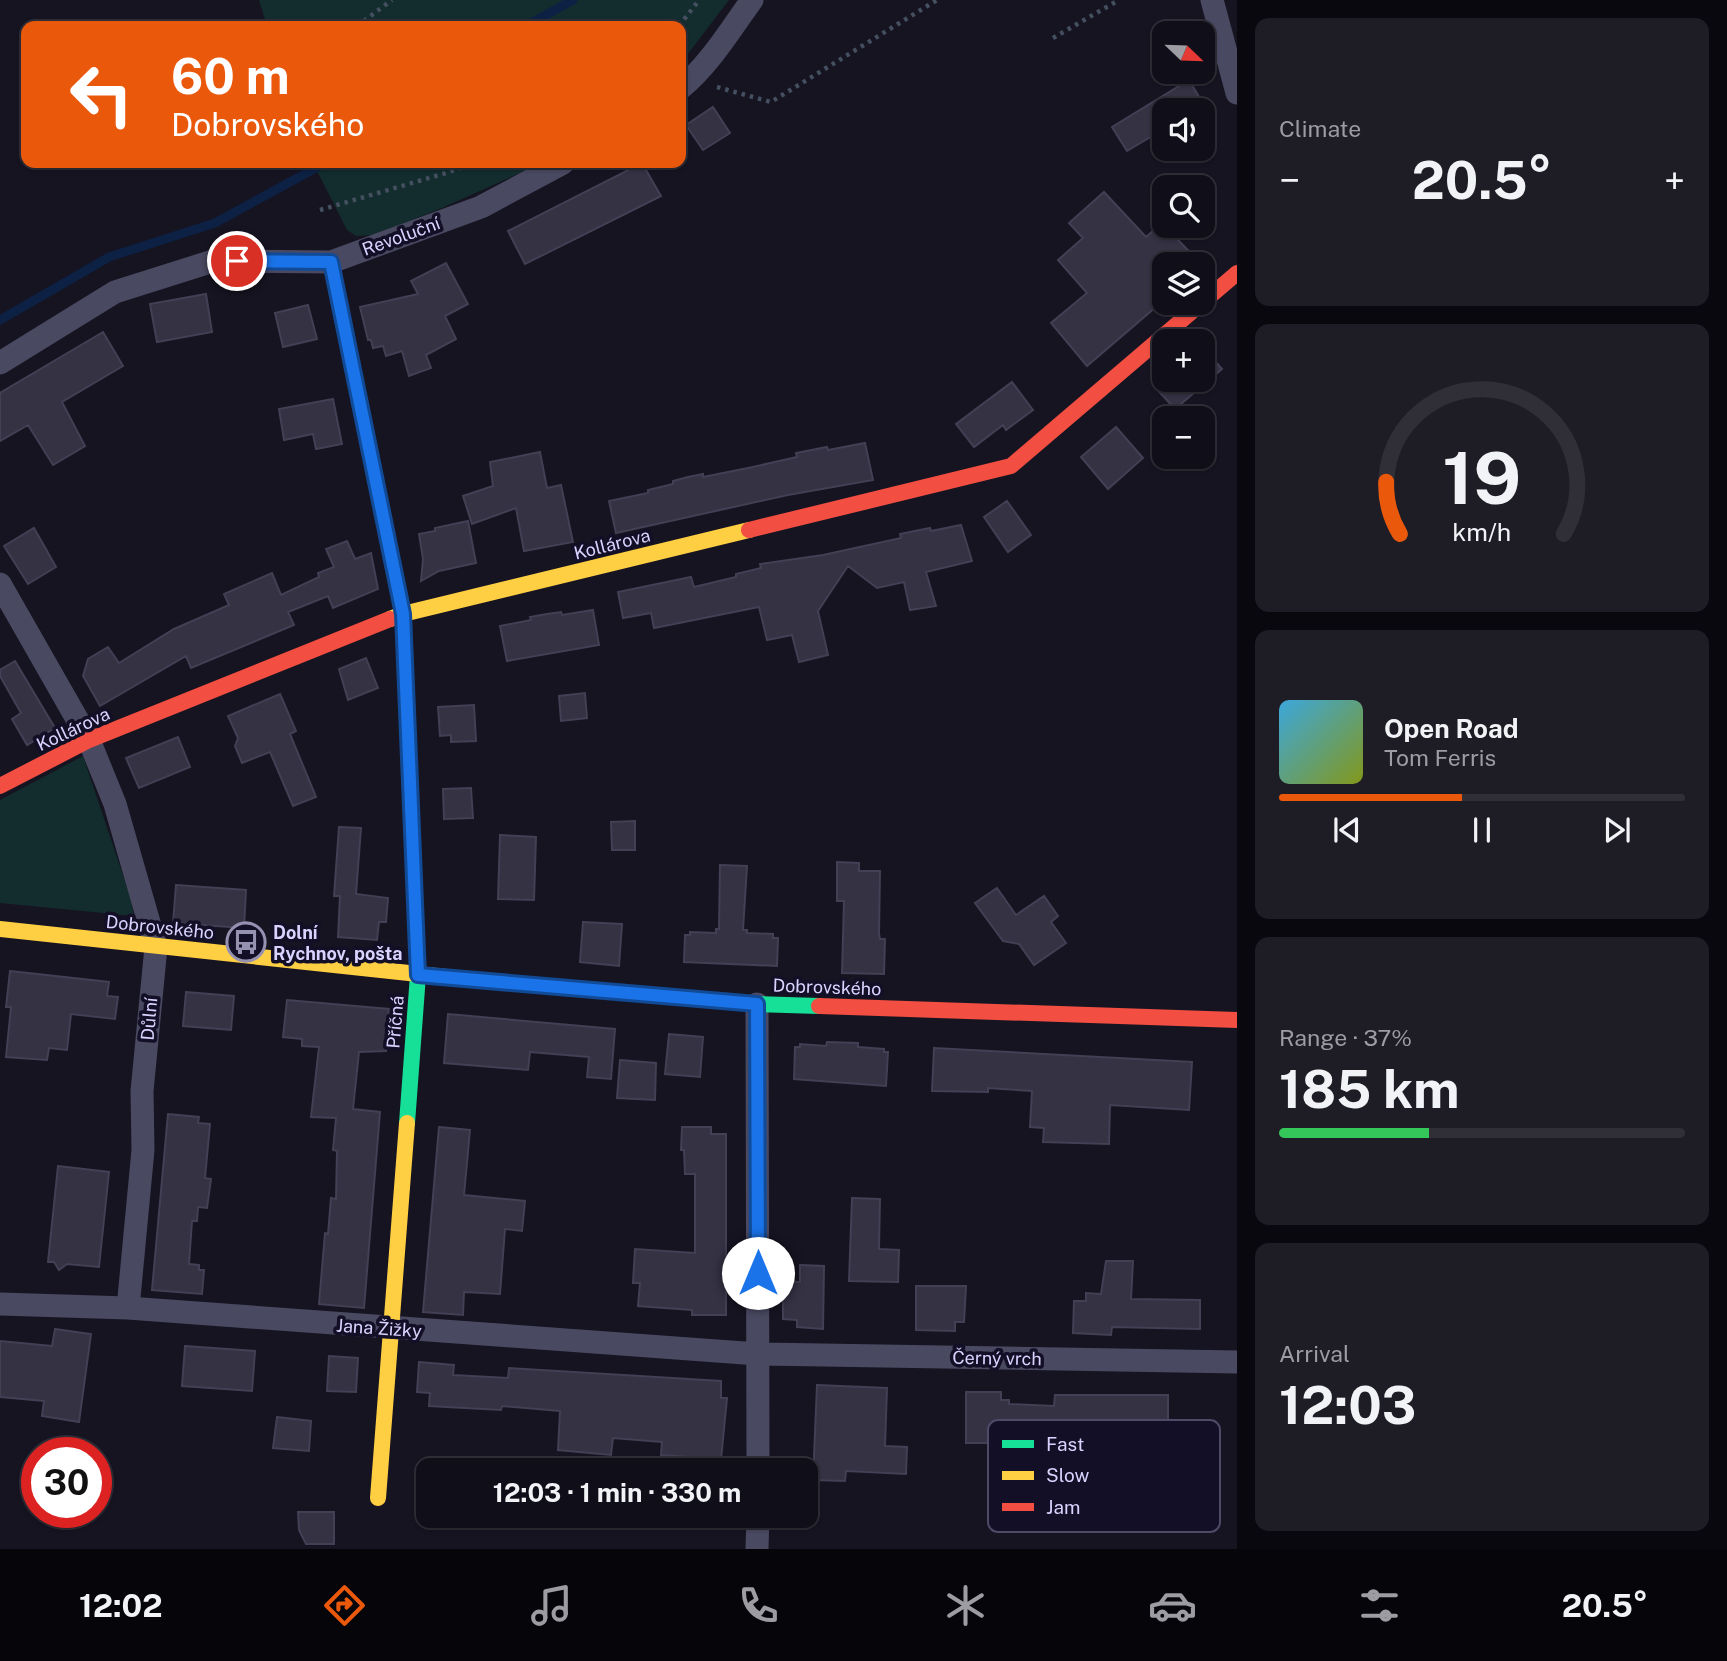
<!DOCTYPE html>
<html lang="en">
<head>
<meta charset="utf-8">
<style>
	:root { --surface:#100f19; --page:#1e1d26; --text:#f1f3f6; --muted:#9c9ca2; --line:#302f38; --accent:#ea580c }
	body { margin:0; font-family:"Public Sans",sans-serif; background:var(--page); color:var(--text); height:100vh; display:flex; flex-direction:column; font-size:26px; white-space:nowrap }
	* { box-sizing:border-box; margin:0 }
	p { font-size:23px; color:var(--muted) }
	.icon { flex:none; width:38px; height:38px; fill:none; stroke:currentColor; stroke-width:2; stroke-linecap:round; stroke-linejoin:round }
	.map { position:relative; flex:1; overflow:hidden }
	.sheet { display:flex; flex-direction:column; gap:18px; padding:18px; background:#09080e; width:490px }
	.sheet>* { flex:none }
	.top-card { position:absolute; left:21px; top:21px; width:665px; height:147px; border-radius:14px; box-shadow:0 2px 5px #0004,0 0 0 2px var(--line); background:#ea580c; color:#fff; overflow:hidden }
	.needle { width:46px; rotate:113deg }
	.buttons { position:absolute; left:1152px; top:21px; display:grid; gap:14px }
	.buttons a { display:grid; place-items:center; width:63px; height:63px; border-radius:14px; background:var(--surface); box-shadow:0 2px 5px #0004,0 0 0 2px var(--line); font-size:35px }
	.speed { position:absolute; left:21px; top:1437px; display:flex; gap:14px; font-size:35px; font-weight:700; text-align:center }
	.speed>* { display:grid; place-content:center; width:91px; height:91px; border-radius:50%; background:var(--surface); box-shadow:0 2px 5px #0004,0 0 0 2px var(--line); line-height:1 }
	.speed .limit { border:10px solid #d22; background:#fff; color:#111 }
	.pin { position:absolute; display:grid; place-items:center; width:60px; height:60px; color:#fff; margin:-30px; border:4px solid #fff; border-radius:50%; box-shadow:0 2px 7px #0007 }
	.me { position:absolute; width:77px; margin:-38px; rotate:0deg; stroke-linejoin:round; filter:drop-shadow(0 0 5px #0008) }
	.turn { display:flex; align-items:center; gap:24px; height:147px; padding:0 35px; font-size:32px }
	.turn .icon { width:91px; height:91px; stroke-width:2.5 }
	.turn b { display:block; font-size:49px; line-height:60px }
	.big { font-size:52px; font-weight:700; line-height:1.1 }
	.sheet .widget { flex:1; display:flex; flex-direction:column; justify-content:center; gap:10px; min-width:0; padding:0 24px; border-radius:14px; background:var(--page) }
	.sheet .dial { align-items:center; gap:0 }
	.dial svg { height:182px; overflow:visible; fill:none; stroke:var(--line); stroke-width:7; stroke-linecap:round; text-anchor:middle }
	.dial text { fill:var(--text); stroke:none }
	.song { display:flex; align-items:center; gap:21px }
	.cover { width:84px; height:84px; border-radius:10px; background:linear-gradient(135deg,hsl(200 70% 55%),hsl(70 70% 35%)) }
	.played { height:7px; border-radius:4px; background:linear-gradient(90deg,var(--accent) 45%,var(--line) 45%) }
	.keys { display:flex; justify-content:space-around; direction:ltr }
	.heat { display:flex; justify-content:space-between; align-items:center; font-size:38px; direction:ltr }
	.charge { height:10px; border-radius:5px; background:linear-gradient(90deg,#34c759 37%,var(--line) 0) }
	.trip { position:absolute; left:416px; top:1458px; width:402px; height:70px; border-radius:14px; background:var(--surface); box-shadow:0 2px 5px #0004,0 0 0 2px var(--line); font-weight:700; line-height:70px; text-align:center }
	.menu { display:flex; height:112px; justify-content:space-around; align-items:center; background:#06060a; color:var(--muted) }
	.menu .icon { width:49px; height:49px }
	.menu .current { color:var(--accent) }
	.menu b { font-size:32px; color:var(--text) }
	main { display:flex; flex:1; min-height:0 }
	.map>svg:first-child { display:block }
	.green { fill:#132c2d }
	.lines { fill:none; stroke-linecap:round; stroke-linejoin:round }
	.stream { stroke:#0d2144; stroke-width:9 }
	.building { fill:#343243; stroke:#433f54; stroke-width:2 }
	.path { stroke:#44505f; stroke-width:4.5; stroke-dasharray:3.5 5; stroke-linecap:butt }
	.street { stroke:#4a4962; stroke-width:23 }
	.fast { stroke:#16e098; stroke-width:16 }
	.slow { stroke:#ffcf43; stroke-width:16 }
	.jam { stroke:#f24e42; stroke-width:16 }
	.route-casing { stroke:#114b97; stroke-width:18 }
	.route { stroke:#1a73e8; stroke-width:12 }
	.labels { text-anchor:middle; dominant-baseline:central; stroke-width:7; stroke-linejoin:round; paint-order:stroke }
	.street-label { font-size:18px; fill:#d9d4ff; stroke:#130f26 }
	.poi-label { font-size:18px; font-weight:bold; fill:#d9d4ff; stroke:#130f26; text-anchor:start }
	.key { fill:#130f26; stroke:#4e4a67; stroke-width:2 }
	.key-label { font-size:19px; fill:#d9d4ff }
</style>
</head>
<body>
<main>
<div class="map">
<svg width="1237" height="1549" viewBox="0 0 1237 1549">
	<rect width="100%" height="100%" fill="#161421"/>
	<!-- green -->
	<path class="green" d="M259,0H729L681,63V26H267Z
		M313,163H542L442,208L374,235L356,236L347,230Z
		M83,756L131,899L134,916L0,903V800Z"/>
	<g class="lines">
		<!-- stream -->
		<path class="stream" d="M526,26L573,0
			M0,320L109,257L215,223L325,163"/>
	</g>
	<!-- building -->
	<path class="building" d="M1189,80L1207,110H1164V129L1127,151L1112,127Z
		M713,107L730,133L703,150L686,125Z
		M642,163L661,196L525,264L508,231Z
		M1104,192L1146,237L1162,223L1201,264H1164V300L1087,366L1051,323L1087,293L1058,260L1083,238L1069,223Z
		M446,263L468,304L445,316L456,339L426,355L431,368L409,376L402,351L386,356L383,346L373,348L371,340H368L360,307L418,294L411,281Z
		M206,294L212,332L157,342L150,304Z
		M308,305L317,339L283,347L275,313Z
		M103,332L123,366L62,402L85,446L53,465L28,425L0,441V393Z
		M1202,347L1222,369L1175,409L1154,386L1164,377V380H1202Z
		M1012,382L1033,410L1006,430L1003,425L974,447L956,424Z
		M333,399L342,444L316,449L313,434L284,440L279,409Z
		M1116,427L1143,458L1108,489L1081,457Z
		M865,443L873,480L788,495L616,533L609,501L648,493V490L673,484V481L688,477L703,474V477L748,468L797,457L796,453L827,447L828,450Z
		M540,452L547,488L561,485L573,542L524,551L516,508L472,524L463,496L493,486L490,462Z
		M1007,501L1031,535L1008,552L984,517Z
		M468,521L476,563L439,571L421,581L423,559L419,534L435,531V528Z
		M961,525L972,561L926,572L936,606L910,610L904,582L877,588L848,566L818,611L828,655L799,662L792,635L767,640L759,607L654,628L651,613L623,618L618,592L691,577L694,587L736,577V574L761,568L760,564L823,555L901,538L900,534L930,528L931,531Z
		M34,528L56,567L28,584L4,546Z
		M347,541L355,559L371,553L378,589L333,608L328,596L288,612L294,625L191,668L186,656L100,706L83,676L88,659L108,647L119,663L174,629L229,605L224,594L272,573L281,595L319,577L318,573L334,567L326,549Z
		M593,610L599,645L507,661L500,626L531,620L530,617L547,614L561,612L562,615Z
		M366,658L378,688L348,700L339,669Z
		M15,661L55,728L27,745L12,719L21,713L0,676V670Z
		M585,693L587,718L561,721L559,696Z
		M280,694L296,731L290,734L316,797L293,806L270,752L242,763L235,746L238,738L228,716Z
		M474,705L476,741L451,742V735L440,736L438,707Z
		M178,737L190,767L139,788L126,758Z
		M471,788L473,818L444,819L443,789Z
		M635,821V850H612L611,822Z
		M339,827L361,828L356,894L388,898L386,922H379L377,940L338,937L340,896H334Z
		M500,835L536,837L534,900L498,899Z
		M837,862L859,863V871H880L879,934L880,939H885L884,974L842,973L844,901H837Z
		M720,865L747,866L743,930H747V933L773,934V938H778L777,966L684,962L685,935H690V932L716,933V929H719Z
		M176,885L246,890L244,928L173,923Z
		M997,888L1016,915L1044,896L1058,916L1051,922L1066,943L1034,965L1019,944L1003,941L975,903Z
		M583,922L622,924L619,966L580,962Z
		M10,971L109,982L107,996L118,997L115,1019L71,1014L67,1050L49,1048L47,1060L6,1057L11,1007H6Z
		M186,992L234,996L231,1030L183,1026Z
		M287,1000L389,1009L386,1051L359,1052L353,1109L380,1112L364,1308L319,1304L325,1233L328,1234L331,1198L336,1199L337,1151L333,1150L336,1118L311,1117L319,1047L302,1046V1039L283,1037Z
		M448,1014L615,1029L611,1079L587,1077L589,1057L530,1052L528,1070L444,1063Z
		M669,1034L703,1037L700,1077L665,1074Z
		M827,1042L858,1043V1047L884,1049V1052H888L886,1086L794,1079L795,1047H800V1044L826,1046Z
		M934,1048L1192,1062L1189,1110L1110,1105L1109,1144L1043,1142L1044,1128L1030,1127L1032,1091L988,1088V1092L932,1091Z
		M620,1060L656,1063L655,1100L617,1098Z
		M168,1114L199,1117L198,1123L210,1124L205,1178L211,1179L207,1208L198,1207L197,1221H192L189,1264L199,1265V1270H204L202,1294L152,1290Z
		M439,1127L470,1130L464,1195L525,1201L522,1231L505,1229L500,1294L464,1292L463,1315L423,1312Z
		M682,1127H711V1134H726V1315H692V1310L638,1306L640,1283H633L635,1249L695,1253V1174H685L684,1150H681Z
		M58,1166L109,1172L99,1267L67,1264L59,1270L54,1262H48Z
		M852,1198L880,1199L879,1249L899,1250L898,1282L849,1281Z
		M1106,1261H1133L1131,1299L1200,1300V1329L1112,1327L1111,1335L1073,1333L1074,1301H1086V1293L1101,1294Z
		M800,1265L824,1266L823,1329L797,1327V1320L783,1319V1281L800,1282Z
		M916,1286H966L964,1322H955V1331L916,1330Z
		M55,1329L91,1334L79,1422L42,1416L44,1401L0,1397V1341L52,1346Z
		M185,1346L255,1351L252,1391L182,1386Z
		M329,1356L358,1358L356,1392L327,1391Z
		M419,1362L454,1365L453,1375L508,1378L509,1368L721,1381V1398H727L720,1470H690V1457L661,1455L662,1442L613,1438L611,1455L558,1450L560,1411L502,1406L501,1410L429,1406L430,1393L417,1392Z
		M817,1385L887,1388L885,1446L907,1447L906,1474L846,1471L845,1481L813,1480Z
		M966,1392H1001V1400H1009V1404L1054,1406L1055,1395H1168V1435L1127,1434L1126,1450H1104L1105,1436L1032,1434L1031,1452H1019L1018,1477L988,1476L989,1443H966Z
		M277,1417L311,1421L309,1451L273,1448Z
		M298,1512H334V1544H306L299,1530Z"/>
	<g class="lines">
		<!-- path -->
		<path class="path" d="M357,26L392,0
			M679,26L699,0
			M1053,38L1119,0
			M717,87L771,102L937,0
			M320,210L446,173L475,163"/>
		<!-- street -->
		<path class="street" d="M1212,0L1237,93
			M681,88C710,64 730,30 752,0
			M0,363L115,292L213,261L331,262L481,207L563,163
			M0,584L89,740L115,804L156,947L142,1091L143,1150L128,1308
			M757,1004L758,1470
			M0,1304L128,1308L758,1354L1237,1362
			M757,1549L758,1516"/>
		<!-- fast -->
		<path class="fast" d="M474,980L757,1004L819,1006
			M407,1123L418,975L409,762"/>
		<!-- slow -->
		<path class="slow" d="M390,619L403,614L749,530
			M0,929L474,980
			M378,1498L407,1123"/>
		<!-- jam -->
		<path class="jam" d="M331,262L403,614L409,762
			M749,530L1011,466L1237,273
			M0,786L89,740L390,619
			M819,1006L1237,1020"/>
	</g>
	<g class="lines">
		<!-- route casing -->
		<g class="route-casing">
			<path id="route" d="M237,261L331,262L403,614L418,975L757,1004L758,1273"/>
		</g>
		<!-- route -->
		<use href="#route" class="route"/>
	</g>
	<!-- icons -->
	<defs>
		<g id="bus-ring" transform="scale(2.0125)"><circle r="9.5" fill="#130f26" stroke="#9591b1" stroke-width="1.5"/><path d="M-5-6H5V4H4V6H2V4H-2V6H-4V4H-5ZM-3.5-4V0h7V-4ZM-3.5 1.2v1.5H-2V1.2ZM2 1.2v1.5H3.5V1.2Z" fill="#9591b1"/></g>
	</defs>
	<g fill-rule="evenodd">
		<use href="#bus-ring" x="246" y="942"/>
	</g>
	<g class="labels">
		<!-- street labels -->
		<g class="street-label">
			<text transform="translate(401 236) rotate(-20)">Revoluční</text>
			<text transform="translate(612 544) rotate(-14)">Kollárova</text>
			<text transform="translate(73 729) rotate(-25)">Kollárova</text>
			<text transform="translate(160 927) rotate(6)">Dobrovského</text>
			<text transform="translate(827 987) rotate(2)">Dobrovského</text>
			<text transform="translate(149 1019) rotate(-85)">Důlní</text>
			<text transform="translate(395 1022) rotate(-85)">Příčná</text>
			<text transform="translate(379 1328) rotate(4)">Jana Žižky</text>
			<text transform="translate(997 1358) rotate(1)">Černý vrch</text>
		</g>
		<!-- poi labels -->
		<g class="poi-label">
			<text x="273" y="932">Dolní<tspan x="273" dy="21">Rychnov, pošta</tspan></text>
		</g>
	</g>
	<!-- legend -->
	<rect x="988" y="1420" width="232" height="112" rx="10" class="key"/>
	<rect x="1002" y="1440" width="32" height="8" fill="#16e098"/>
	<rect x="1002" y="1471" width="32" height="9" fill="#ffcf43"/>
	<rect x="1002" y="1503" width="32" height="8" fill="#f24e42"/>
	<g class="key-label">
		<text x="1046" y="1451">Fast</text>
		<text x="1046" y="1482">Slow</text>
		<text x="1046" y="1514">Jam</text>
	</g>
</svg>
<div class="buttons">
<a><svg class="needle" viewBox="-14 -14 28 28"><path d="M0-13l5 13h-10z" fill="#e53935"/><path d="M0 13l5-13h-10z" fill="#9c9ca2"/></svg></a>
<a><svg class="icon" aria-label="sound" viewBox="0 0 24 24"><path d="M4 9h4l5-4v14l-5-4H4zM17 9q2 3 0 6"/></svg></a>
<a><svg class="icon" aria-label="search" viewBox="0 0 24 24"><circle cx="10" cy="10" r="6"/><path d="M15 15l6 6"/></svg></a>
<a><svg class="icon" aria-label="layers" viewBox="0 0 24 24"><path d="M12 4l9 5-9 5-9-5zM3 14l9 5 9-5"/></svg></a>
<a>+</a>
<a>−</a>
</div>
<div class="speed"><div class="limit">30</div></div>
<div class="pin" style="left:237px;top:261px;background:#d93025"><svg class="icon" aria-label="arrive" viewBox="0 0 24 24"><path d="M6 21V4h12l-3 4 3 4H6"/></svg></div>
<svg class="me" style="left:758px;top:1273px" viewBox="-20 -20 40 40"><circle r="19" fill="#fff"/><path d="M0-13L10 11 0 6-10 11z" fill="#1a73e8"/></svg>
<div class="trip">12:03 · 1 min · 330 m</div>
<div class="top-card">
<div class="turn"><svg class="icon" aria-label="left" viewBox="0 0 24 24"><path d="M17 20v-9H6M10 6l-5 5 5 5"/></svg><div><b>60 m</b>Dobrovského</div></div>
</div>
</div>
<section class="sheet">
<div class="widget"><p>Climate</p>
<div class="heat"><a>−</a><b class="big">20.5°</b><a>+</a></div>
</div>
<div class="widget dial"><svg viewBox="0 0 100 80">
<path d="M14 69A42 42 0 1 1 86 69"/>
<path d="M14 69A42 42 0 0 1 8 46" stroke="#ea580c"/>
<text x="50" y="56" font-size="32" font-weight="700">19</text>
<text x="50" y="72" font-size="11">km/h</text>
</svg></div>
<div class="widget">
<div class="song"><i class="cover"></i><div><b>Open Road</b><p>Tom Ferris</p></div></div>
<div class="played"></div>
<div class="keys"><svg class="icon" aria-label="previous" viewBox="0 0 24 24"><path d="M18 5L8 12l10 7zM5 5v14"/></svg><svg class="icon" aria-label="pause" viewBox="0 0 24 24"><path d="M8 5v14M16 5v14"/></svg><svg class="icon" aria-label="next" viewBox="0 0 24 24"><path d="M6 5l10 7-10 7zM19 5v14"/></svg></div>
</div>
<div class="widget"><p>Range · 37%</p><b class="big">185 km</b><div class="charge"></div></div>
<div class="widget"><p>Arrival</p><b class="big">12:03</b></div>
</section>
</main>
<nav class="menu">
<b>12:02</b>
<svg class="icon current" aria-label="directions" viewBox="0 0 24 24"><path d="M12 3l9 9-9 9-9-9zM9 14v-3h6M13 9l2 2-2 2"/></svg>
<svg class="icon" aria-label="music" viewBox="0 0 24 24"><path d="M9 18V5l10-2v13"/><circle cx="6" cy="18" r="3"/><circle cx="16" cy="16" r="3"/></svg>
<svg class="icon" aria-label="phone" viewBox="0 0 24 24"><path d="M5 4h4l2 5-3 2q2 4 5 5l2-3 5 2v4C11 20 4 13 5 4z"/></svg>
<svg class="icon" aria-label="climate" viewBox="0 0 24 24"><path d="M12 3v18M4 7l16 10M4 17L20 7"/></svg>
<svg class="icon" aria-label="car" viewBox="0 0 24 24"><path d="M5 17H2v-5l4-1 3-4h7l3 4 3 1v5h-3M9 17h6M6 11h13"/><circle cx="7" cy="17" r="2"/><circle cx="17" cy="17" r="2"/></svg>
<svg class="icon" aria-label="filters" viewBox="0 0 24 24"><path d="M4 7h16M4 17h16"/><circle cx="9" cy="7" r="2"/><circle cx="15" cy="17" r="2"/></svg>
<b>20.5°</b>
</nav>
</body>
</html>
